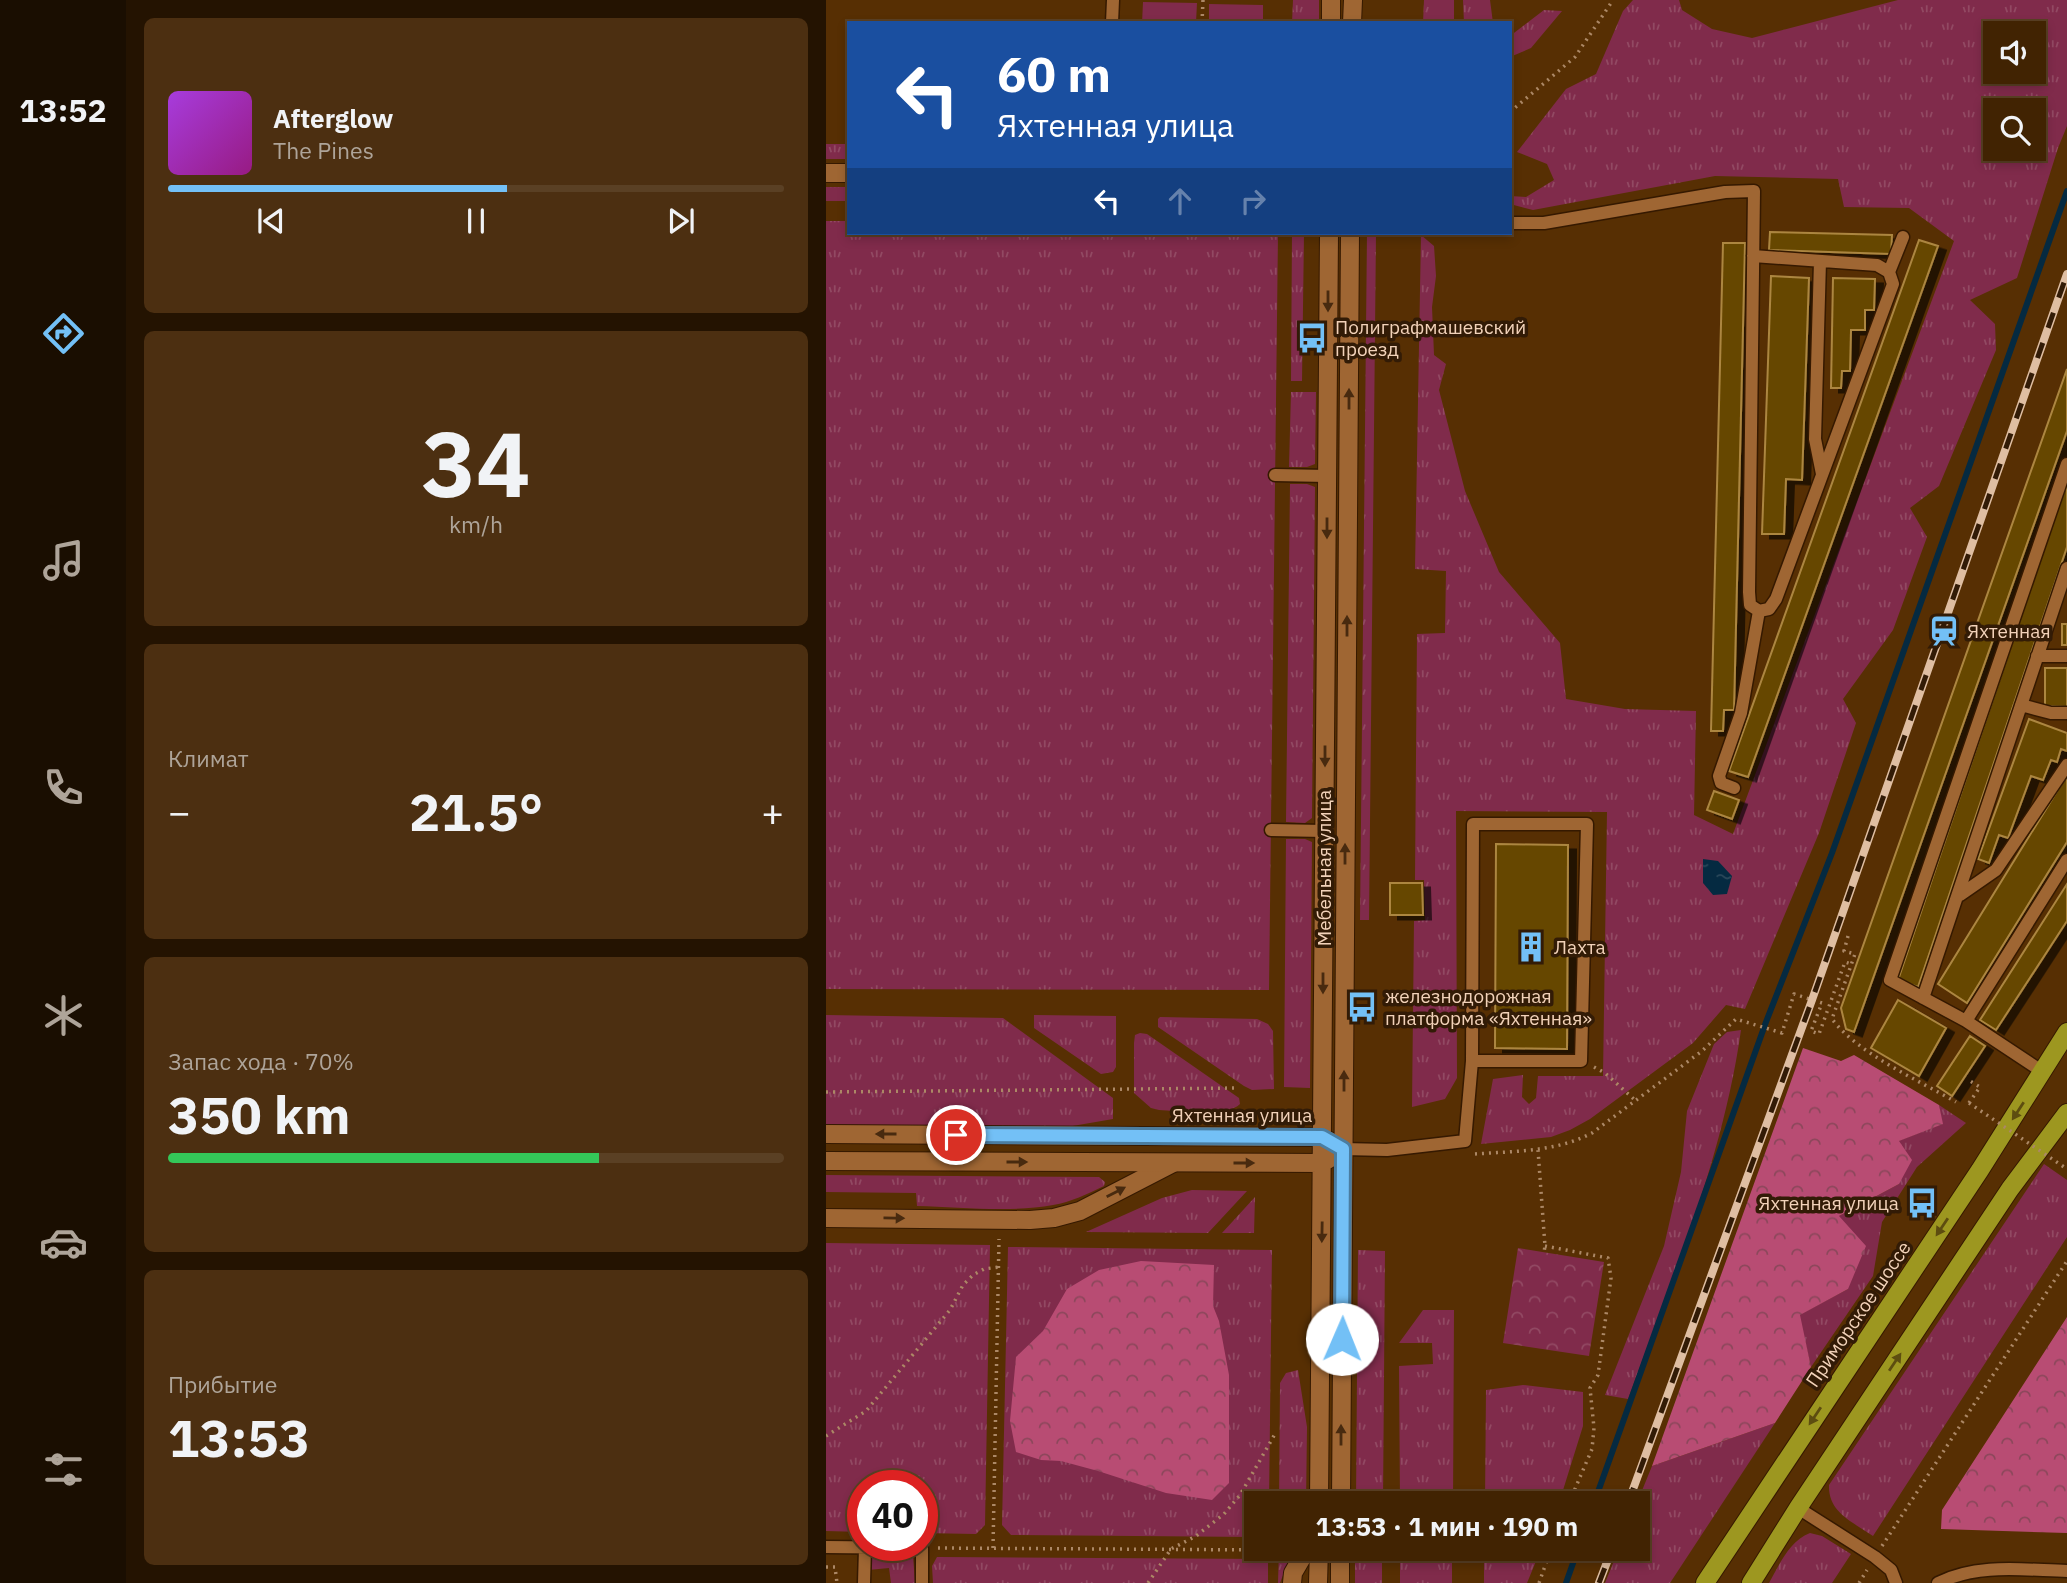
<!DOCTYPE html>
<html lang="ru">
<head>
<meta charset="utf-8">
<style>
	:root { --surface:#412302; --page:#4c2f11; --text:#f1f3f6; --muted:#aea499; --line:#5a4024; --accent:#73c0f6 }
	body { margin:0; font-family:"IBM Plex Sans",sans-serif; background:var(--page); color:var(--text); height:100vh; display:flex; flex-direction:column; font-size:26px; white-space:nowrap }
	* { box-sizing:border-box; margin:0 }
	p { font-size:23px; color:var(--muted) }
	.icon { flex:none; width:38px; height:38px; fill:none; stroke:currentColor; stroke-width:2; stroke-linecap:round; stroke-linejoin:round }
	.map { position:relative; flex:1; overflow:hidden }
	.side { display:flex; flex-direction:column; gap:18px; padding:18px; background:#241301; width:700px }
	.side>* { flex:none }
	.hud { position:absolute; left:21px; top:21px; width:665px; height:214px; border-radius:0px; box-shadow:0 4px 10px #0003,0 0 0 2px var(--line); background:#1a4fa0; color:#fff; overflow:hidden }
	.tools { position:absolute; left:1157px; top:21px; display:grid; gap:14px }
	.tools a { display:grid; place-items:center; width:63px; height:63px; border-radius:0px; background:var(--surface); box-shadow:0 4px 10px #0003,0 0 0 2px var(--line); font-size:35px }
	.speed { position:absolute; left:21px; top:1470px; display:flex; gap:14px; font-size:35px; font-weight:700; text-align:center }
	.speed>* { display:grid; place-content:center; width:91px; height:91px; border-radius:50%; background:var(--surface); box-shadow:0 4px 10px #0003,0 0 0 2px var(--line); line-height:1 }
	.speed .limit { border:10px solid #d22; background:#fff; color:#111 }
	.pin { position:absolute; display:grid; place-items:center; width:60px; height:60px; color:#fff; margin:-30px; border:4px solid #fff; border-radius:50%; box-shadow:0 2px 7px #0007 }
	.me { position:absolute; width:77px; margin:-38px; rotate:1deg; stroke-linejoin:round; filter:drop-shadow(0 0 5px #0008) }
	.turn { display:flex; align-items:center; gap:24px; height:147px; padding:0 35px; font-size:32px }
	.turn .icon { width:91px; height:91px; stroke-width:2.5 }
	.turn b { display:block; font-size:49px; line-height:60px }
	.lanes { display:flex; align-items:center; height:66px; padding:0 35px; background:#0003; justify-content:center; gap:35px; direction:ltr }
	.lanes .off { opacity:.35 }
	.big { font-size:52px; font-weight:700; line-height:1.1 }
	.side .widget { flex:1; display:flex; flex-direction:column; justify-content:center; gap:10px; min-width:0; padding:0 24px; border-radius:10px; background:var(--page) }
	.side .dial { align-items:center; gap:0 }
	.dial b { font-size:91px; line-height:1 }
	.song { display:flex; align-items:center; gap:21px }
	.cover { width:84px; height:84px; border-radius:10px; background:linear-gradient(135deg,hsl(280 70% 55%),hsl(310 70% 35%)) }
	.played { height:7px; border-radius:4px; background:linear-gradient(90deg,var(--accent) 55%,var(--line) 55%) }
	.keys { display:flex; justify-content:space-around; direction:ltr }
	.heat { display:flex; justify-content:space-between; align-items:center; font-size:38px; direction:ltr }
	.charge { height:10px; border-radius:5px; background:linear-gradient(90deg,#34c759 70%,var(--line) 0) }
	.trip { position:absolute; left:418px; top:1491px; width:406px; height:70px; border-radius:0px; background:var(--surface); box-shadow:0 4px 10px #0003,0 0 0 2px var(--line); font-weight:700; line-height:70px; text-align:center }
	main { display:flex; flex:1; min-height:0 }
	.dock { display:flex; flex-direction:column; width:126px; justify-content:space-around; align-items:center; background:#1a0e01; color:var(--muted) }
	.dock .icon { width:49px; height:49px }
	.dock .active { color:var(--accent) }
	.dock b { font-size:32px; color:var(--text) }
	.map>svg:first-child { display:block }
	.grass { fill:url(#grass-tufts); fill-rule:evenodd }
	.forest { fill:url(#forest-crowns) }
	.park { fill:url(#park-crowns) }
	.pitch { fill:#802b4b }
	.water { fill:url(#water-ripples) }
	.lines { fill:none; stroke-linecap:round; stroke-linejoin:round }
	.stream { stroke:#052a41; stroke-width:6 }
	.building { fill:#664701; stroke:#ac8641; stroke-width:2; filter:url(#shadow) }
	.lane-casing { stroke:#351900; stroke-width:15 }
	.street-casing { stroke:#351900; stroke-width:20 }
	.secondary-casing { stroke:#351900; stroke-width:20 }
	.primary-casing { stroke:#351900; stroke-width:20 }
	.path { stroke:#ac8866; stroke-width:3.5; stroke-dasharray:2 5; stroke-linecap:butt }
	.lane { stroke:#9f6633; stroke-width:12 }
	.street { stroke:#9f6633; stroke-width:18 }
	.secondary { stroke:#9f6633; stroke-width:18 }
	.primary { stroke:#9d9720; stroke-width:18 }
	.rail-casing { stroke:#dfbea2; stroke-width:8 }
	.rail { stroke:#321b06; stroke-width:5; stroke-dasharray:16; stroke-linecap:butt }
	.path-bridge { stroke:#ac8866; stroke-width:3.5; stroke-dasharray:2 5; stroke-linecap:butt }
	.oneway { fill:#482a0f }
	.oneway2 { fill:#5d4d10 }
	.route-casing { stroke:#4b7da0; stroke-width:18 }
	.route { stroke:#73c0f6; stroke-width:12 }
	.labels { text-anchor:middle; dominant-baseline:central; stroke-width:7; stroke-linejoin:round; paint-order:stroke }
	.poi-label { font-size:19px; fill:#f2d2b9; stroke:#321b06; text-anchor:start }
	.street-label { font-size:19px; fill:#f2d2b9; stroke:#321b06 }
</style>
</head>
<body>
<main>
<nav class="dock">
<b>13:52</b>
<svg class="icon active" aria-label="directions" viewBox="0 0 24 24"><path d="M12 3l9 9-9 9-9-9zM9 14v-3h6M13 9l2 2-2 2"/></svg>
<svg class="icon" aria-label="music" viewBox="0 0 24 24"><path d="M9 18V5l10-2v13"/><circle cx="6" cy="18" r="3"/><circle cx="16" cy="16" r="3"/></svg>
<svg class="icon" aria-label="phone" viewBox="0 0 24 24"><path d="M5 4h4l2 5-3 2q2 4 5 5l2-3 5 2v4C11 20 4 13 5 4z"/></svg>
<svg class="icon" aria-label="climate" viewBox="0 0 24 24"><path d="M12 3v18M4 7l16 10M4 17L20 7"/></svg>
<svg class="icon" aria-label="car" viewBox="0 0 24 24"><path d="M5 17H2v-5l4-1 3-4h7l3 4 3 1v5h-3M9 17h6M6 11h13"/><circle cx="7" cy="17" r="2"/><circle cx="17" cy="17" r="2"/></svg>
<svg class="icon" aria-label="filters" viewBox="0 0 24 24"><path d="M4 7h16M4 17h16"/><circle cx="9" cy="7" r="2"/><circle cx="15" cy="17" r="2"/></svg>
</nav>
<section class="side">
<div class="widget">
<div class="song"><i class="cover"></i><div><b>Afterglow</b><p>The Pines</p></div></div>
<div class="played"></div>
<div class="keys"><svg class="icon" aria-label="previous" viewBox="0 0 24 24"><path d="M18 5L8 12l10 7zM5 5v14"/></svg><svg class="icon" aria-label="pause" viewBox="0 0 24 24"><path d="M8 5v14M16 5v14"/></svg><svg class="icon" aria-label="next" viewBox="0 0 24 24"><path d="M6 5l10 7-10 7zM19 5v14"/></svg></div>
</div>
<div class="widget dial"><b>34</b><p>km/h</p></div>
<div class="widget"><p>Климат</p>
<div class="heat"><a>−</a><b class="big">21.5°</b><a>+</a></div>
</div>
<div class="widget"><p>Запас хода · 70%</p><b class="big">350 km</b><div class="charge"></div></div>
<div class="widget"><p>Прибытие</p><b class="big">13:53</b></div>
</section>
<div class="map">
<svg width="1241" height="1583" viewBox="0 0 1241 1583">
	<defs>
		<pattern id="grass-tufts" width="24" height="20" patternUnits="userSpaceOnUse" patternTransform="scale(1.75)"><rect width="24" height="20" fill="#802b4b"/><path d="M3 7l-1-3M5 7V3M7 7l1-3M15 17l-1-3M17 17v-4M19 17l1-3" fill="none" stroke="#924963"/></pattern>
		<pattern id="forest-crowns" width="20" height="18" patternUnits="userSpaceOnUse" patternTransform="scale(1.75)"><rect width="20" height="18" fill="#b84c73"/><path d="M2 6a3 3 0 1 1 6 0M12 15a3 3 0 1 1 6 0" fill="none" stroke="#8c475b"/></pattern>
		<pattern id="park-crowns" width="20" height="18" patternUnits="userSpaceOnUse" patternTransform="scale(1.75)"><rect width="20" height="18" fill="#802b4b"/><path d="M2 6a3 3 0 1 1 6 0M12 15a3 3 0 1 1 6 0" fill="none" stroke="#924963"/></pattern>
		<pattern id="water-ripples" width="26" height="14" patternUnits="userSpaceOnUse" patternTransform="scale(1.75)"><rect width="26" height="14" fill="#052a41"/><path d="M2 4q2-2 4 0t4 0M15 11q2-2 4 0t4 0" fill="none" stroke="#2a485a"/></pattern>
		<filter id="shadow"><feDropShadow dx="8" dy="4.5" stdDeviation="0" flood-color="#0009"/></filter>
	</defs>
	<rect width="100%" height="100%" fill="#572f03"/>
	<!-- grass -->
	<path class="grass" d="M467,0H493V23H466Z
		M598,0H628V23H597Z
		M637,0H664L667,23H638Z
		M807,0H853L856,10L886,29L926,38L1072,0H1241V126L1232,148L1191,278L1144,300L1169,324L1170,350L1113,486L1084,508L1101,537L1067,630L1017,699L1030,723L993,833L919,1009L900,1005L867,1043L764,1119L744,1130L725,1137L655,1144L667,1079L697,1075L696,1097L703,1104L710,1098L712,1076H777L781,812L630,811L631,1078L619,1099L586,1107L588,921L599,920L598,880H589L591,634L619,633L620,571L589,569L595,235L608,246L610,276L606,307L608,355L620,364L613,390L639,491L673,572L734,643L740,699L799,709L870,711L868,815L907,834L1128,241L1083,208L1018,207L1012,179L889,176L707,210L684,204V196L700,197L728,180L721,164L691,152L740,89L770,74L797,11ZM1169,33H1208V72H1169ZM1169,110H1208V149H1169Z
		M718,10L736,11L705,48L684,57V36Z
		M0,144H23V159H0Z
		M0,187H23V201H0Z
		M0,221H23V233H452L443,990L0,989Z
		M466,233H478L476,381H465Z
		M541,233H550L543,920H534Z
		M465,392H490L489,464L481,467H463Z
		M464,484H481L489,487L486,818L479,823L460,822Z
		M460,839H479L486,842L484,1088L458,1087Z
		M0,1015L177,1018L287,1098V1119L229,1129L0,1127Z
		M208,1015L290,1016V1067L287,1072L275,1074L208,1028Z
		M334,1017L431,1019L442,1024L447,1031L448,1089L426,1090L418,1086L332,1027V1019Z
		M915,1030C897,1158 846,1279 802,1399L779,1395L838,1246L855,1172L861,1111L888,1044L901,1032Z
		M314,1033L321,1034L413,1098L414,1104C402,1117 351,1111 333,1110L325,1108L308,1093V1043L309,1035Z
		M1113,1105L1140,1123L1091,1167L1056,1222L1047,1276L985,1367L973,1315L1022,1289L1013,1216L1073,1184L1072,1141L1116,1124Z
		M1218,1164L1241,1180V1237L1047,1536C1027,1522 1002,1513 1003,1485Z
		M0,1175L273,1177L279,1182L278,1186C261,1194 245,1202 227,1205C184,1213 134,1207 91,1206L90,1193L0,1192Z
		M366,1190L421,1191L382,1233L260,1232L336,1198Z
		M429,1197L428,1233H396Z
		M0,1243L164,1245L159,1525L150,1534L96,1533V1486H37V1532L0,1531Z
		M182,1247L446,1250L443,1503H430V1537L185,1535L176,1525Z
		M532,1250L559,1251L557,1503H530Z
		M597,1310H628L627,1503H574L573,1366L607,1364L606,1343H573Z
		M472,1370L481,1427L480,1503H453L454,1383L460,1373Z
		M697,1385L757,1392V1426L733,1503H659L660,1390Z
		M949,1423L844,1583H779L793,1549H812L811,1503L826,1466Z
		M984,1533L996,1536L1025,1554L1006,1583H943C954,1564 963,1541 984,1533Z
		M453,1549H467L454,1583H452Z
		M529,1549H556V1583H529Z
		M574,1549H626V1583H574Z
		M658,1549H715L701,1583H658Z
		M83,1554L87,1555L89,1583H65L63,1568L42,1570L46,1556Z
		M111,1557L442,1559V1583H107L106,1566Z"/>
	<!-- forest -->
	<path class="forest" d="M977,1048L1015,1061L1028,1055L1113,1105L1117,1124L1073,1141L1086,1160L1073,1184L1013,1216L1040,1246L1022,1289L974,1315L985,1367L949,1423L826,1466Z
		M315,1261L388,1265L387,1306L393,1321L403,1375V1483L386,1500L340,1493L272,1471L235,1461L215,1460L190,1452L184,1421L190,1357L217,1331L241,1289L273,1270Z
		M1241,1317V1533L1115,1529L1116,1510Z"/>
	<!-- park -->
	<path class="park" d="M692,1248L778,1262L763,1356L677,1343Z"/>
	<!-- pitch -->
	<path class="pitch" d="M317,2L371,3L370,23H316Z
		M383,4L437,5V23H383Z"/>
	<!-- water -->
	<path class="water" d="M877,859L892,861L906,876L901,894L887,895L877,883Z"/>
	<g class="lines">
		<!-- stream -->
		<path class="stream" d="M768,1503L940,1022L1006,853L1241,191
			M740,1583L752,1549"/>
	</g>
	<!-- building -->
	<path class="building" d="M944,232L1066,235L1065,254L943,250Z
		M1093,240L1112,246L922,777L903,771Z
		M897,243H919L908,710H898L897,731H885Z
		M945,276L983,278L976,480L960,479L958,534H936Z
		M1007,278L1049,279L1048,310H1039V330H1025L1024,371H1016L1015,388H1005Z
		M1241,369V431L1028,1032L1020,1029L1015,1008Z
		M1241,480V547L1092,987L1072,980Z
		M1236,624H1241V645H1236Z
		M1219,668H1241V707L1219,706Z
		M1203,719L1241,733V751L1235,749L1231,762L1225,760L1217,780L1205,776L1182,838L1173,835L1163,863L1152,859Z
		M1241,775V842L1141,1003L1112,984Z
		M888,791L913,800L906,819L881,810Z
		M670,844L742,845L741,1049L669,1048Z
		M564,883H596L597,915H564Z
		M1241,884V921L1170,1030L1154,1020Z
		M1072,1000L1120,1028L1093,1076L1045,1048Z
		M1144,1036L1159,1046L1126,1096L1111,1086Z"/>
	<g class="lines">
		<!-- lane casing -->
		<g class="lane-casing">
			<path id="lane" d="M286,23L287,0
				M684,223H718L899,192L928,191L923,592L924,605L933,611L943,609L950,599L1067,284L1063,272L1077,237
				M927,256L1051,265L1063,272
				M994,261L989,439L996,474
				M449,475L501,476
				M1211,656H1241
				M1195,705L1225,713H1241
				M908,788L895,783L893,776L915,713L933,611
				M445,830L498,831
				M1134,895L1170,870L1241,765
				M1097,998L1241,568
				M1140,1021L1241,860
				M1217,1072L1140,1021L1064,980L1241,464
				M517,1149L561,1150L639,1141L646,1061L647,824H761L755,1061H646
				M972,1508L1049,1557L1065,1570L1070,1583
				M0,1547L96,1548V1583
				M38,1583L39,1548
				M1112,1583C1152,1563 1198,1570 1241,1571"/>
		</g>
		<!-- street casing -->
		<g class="street-casing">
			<path id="street" d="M0,173H23
				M0,1218L204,1220L228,1218L254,1211L347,1163
				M466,1583L467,1573L481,1549"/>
		</g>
		<!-- secondary casing -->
		<g class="secondary-casing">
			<path id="secondary" d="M505,23V0
				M526,23L527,0
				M0,1134L496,1137L505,1142
				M0,1161L496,1163L506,1157
				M493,1503L503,233
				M515,1503L524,233
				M492,1583L493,1549
				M514,1583V1549"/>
		</g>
		<!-- primary casing -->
		<g class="primary-casing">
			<path id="primary" d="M879,1583L1154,1170L1241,1032
				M925,1583L972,1508L1184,1189L1241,1113"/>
		</g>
		<!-- path -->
		<path class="path" d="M376,23L377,0
			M684,112L749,57L787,0
			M1022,936L1018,951L1029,954L1006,1019C1031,1053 1092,1080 1130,1102
			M768,1067L779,1073L810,1101
			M0,1092L413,1088
			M1143,1103L1154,1087L1144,1081
			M712,1150L719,1246L718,1252
			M649,1154C689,1151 730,1152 766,1133L876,1051L910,1019L956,1033L968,994L996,1003L985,1031L993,1034L1019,962L1025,964
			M719,1246L782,1258L785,1278L772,1375L764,1388L768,1428L766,1449L743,1503
			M0,1436L40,1411L124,1310L137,1285L147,1275L158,1269L173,1267
			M1056,1546L1241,1261
			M112,1548L448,1550
			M167,1548L173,1239
			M0,1567H9L11,1583
			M322,1583L345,1549L370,1536L398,1514L414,1495L449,1434
			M713,1583L725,1549
			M1033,1583L1041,1570"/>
		<!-- lane -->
		<use href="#lane" class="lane"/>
		<!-- street -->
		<use href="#street" class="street"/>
		<!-- secondary -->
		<use href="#secondary" class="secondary"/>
		<!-- primary -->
		<use href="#primary" class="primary"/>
		<!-- rail casing -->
		<g class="rail-casing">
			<path id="rail" d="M802,1503L986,1000L1241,274
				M773,1583L786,1549"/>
		</g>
		<!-- rail -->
		<use href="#rail" class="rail"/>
		<!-- path-bridge -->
		<path class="path-bridge" d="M1143,1103L1241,1169"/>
	</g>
	<!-- one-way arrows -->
	<defs><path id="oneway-solid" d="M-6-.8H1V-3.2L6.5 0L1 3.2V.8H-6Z" transform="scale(1.75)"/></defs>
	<g class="oneway">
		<use href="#oneway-solid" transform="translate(502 301) rotate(90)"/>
		<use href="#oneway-solid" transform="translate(523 399) rotate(-90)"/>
		<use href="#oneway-solid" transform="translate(501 528) rotate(90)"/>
		<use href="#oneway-solid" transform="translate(521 626) rotate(-90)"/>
		<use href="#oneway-solid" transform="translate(499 756) rotate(90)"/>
		<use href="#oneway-solid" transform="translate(519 854) rotate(-90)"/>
		<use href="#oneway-solid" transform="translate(497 983) rotate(90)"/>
		<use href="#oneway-solid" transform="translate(518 1081) rotate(-90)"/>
		<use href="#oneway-solid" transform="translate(60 1134) rotate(-180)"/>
		<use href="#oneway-solid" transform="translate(191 1162)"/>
		<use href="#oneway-solid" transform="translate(418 1163)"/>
		<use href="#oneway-solid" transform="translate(290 1192) rotate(-27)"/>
		<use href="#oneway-solid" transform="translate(68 1218) rotate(1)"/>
		<use href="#oneway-solid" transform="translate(496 1232) rotate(91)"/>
		<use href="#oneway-solid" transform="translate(515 1435) rotate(-90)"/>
	</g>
	<g class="oneway2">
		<use href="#oneway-solid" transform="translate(1192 1111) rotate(123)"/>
		<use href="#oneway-solid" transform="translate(1116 1227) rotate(124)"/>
		<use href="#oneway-solid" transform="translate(1069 1362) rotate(-56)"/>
		<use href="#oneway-solid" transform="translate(989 1416) rotate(124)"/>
	</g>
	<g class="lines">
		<!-- route casing -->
		<g class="route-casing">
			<path id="route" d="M130,1135L496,1137L517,1149L516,1339"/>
		</g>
		<!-- route -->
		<use href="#route" class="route"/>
	</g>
	<!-- icons -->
	<defs>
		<g id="bus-bare" transform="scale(2.415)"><path d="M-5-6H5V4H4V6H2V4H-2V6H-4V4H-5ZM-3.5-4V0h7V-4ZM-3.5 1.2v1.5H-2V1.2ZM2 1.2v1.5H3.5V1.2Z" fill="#73c0f6" stroke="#321b06" stroke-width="2.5" paint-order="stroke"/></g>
		<g id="station-bare" transform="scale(2.415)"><path d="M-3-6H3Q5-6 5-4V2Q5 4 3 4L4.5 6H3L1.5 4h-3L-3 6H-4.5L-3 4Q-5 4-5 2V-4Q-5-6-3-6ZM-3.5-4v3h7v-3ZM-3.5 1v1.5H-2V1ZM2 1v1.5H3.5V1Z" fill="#73c0f6" stroke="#321b06" stroke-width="2.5" paint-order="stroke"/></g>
		<g id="building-bare" transform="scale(2.415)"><path d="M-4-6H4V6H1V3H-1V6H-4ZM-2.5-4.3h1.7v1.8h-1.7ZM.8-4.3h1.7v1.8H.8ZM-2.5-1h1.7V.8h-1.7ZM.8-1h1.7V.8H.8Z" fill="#73c0f6" stroke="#321b06" stroke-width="2.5" paint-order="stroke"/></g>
	</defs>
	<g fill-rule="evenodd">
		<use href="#bus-bare" x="486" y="338"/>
		<use href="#station-bare" x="1118" y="631"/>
		<use href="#building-bare" x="705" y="947"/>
		<use href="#bus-bare" x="536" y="1007"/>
		<use href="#bus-bare" x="1096" y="1203"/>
	</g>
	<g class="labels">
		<!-- poi labels -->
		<g class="poi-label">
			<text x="509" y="327">Полиграфмашевский<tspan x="509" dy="22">проезд</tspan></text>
			<text x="1141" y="631">Яхтенная</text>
			<text x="728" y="947">Лахта</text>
			<text x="559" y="996">железнодорожная<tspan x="559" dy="22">платформа «Яхтенная»</tspan></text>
			<text x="1073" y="1203" text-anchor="end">Яхтенная улица</text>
		</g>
		<!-- street labels -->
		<g class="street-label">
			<text transform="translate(498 868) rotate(-90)">Мебельная улица</text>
			<text x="416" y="1115">Яхтенная улица</text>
			<text transform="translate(1032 1314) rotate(-56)">Приморское шоссе</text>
		</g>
	</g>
</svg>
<div class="tools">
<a><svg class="icon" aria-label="sound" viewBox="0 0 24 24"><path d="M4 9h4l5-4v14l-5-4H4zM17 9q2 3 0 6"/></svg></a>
<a><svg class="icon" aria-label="search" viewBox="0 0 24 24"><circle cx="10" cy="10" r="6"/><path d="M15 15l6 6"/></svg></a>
</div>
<div class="speed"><div class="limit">40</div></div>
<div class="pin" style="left:130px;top:1135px;background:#d93025"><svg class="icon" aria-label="arrive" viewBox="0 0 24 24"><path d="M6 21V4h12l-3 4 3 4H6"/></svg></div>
<svg class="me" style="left:516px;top:1339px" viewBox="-20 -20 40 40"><circle r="19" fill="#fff"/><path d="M0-13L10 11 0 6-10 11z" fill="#73c0f6"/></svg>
<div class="trip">13:53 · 1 мин · 190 m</div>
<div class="hud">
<div class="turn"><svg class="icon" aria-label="left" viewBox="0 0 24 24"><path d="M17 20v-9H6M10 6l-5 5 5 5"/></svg><div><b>60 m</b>Яхтенная улица</div></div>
<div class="lanes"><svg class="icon" aria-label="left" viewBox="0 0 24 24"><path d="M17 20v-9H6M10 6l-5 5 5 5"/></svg><svg class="icon off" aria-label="ahead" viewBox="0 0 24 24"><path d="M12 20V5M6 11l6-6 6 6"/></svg><svg class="icon off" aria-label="right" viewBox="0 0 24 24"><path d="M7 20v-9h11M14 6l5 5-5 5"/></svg></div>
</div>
</div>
</main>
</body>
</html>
